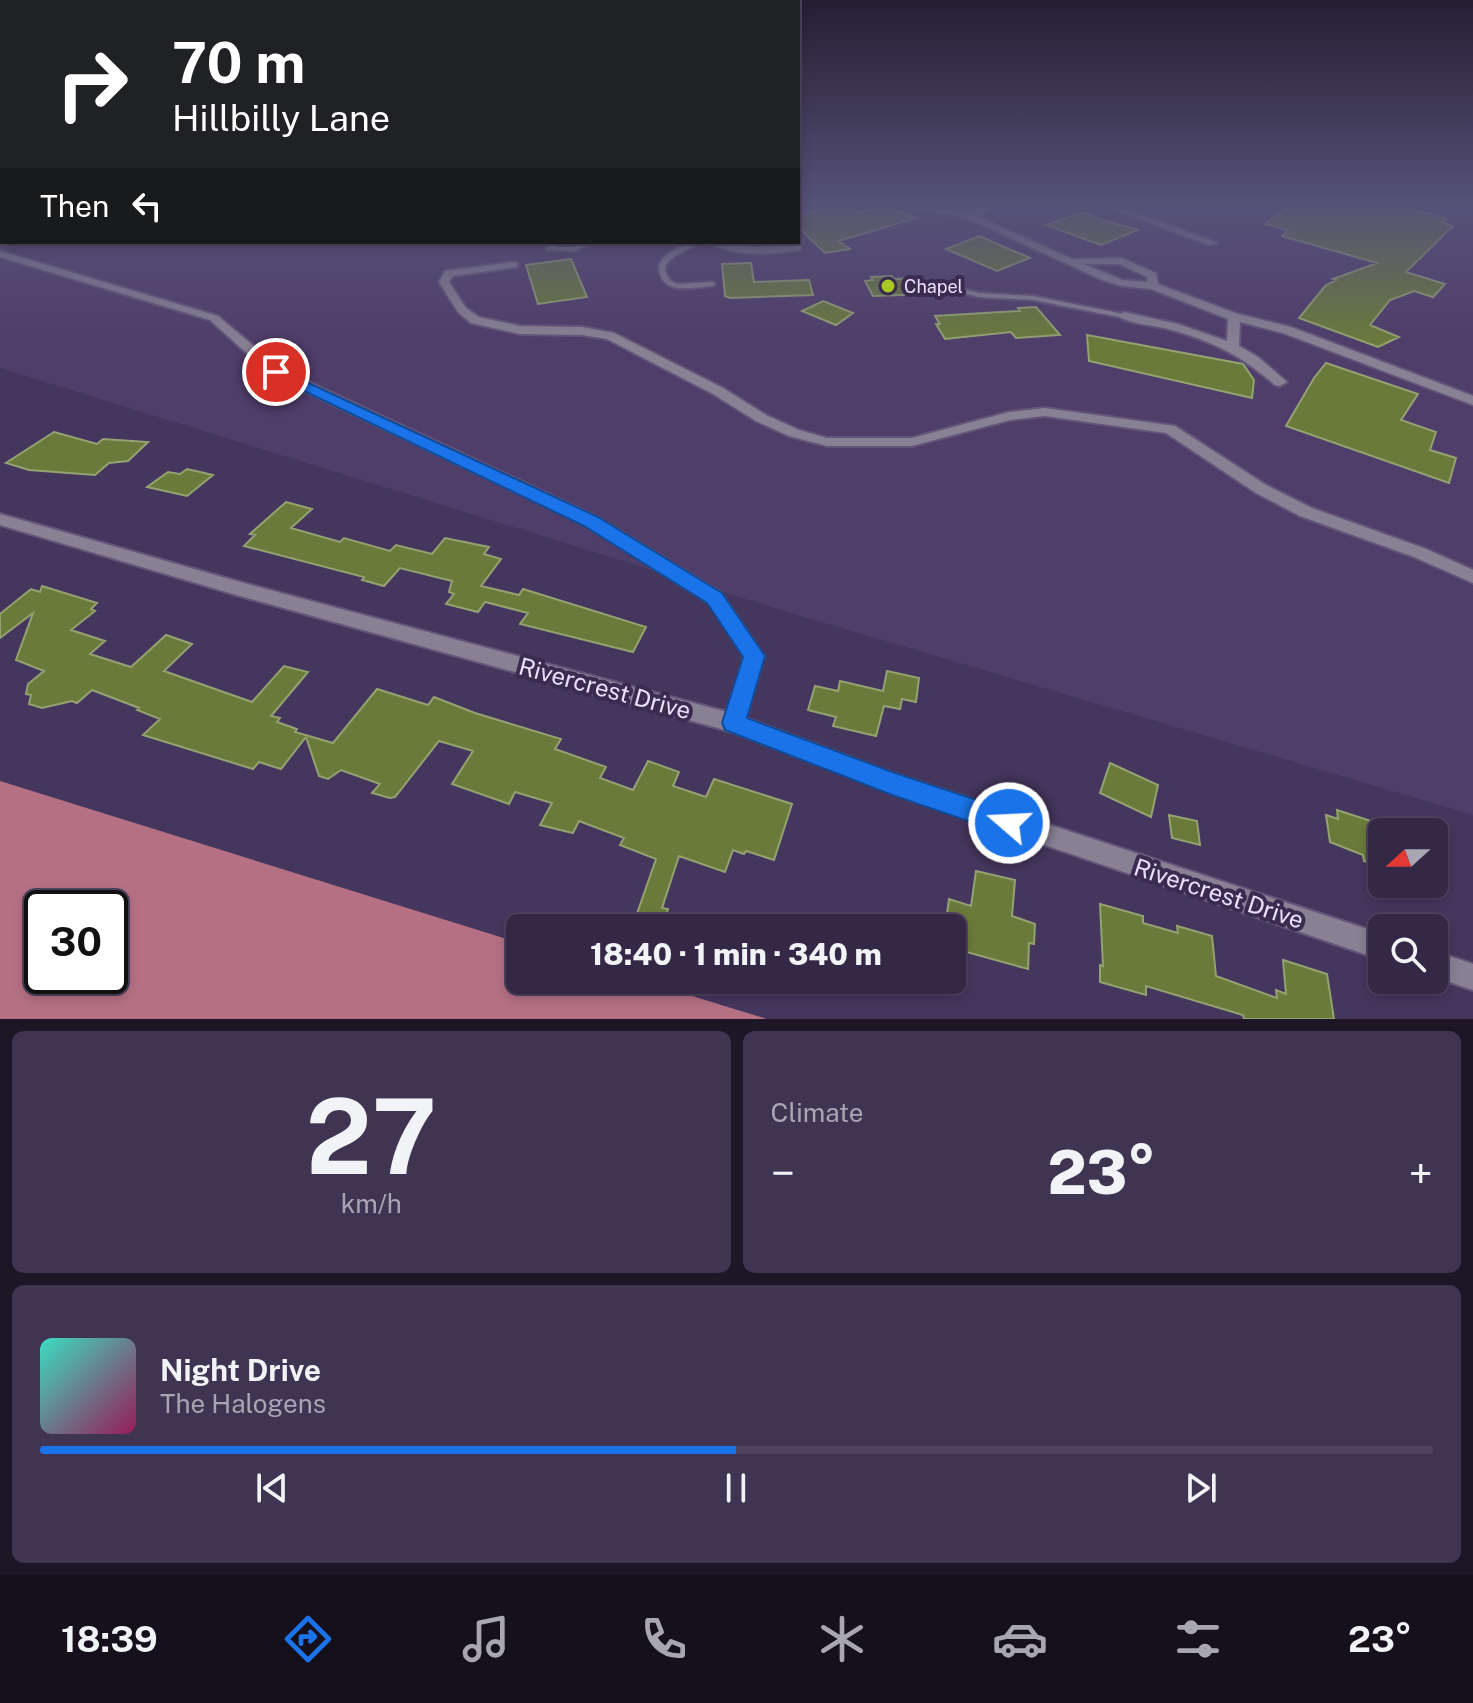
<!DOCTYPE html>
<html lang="en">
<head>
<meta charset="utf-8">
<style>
	:root { --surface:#342846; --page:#3f3451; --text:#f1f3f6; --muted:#a9a6b3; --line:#4e445f; --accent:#1a73e8 }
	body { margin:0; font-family:"Public Sans",sans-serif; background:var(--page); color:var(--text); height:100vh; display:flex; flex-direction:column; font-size:30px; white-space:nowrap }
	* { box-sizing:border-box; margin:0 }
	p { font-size:26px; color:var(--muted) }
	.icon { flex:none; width:44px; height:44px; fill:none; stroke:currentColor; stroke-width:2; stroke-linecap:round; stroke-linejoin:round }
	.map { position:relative; height:1019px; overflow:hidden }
	.drawer { display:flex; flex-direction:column; gap:12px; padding:12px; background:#1d1626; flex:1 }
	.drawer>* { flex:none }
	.banner { position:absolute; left:0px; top:0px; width:800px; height:244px; box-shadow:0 4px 12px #0003,0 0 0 2px var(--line); background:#202124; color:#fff; overflow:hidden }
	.needle { width:52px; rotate:249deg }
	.buttons { position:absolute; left:1368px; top:818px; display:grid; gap:16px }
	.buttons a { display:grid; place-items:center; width:80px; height:80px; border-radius:12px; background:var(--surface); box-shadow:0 4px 12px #0003,0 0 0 2px var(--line); font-size:40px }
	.speed { position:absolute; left:24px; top:890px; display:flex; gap:16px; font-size:40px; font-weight:700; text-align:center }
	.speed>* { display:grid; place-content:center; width:104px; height:104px; border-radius:50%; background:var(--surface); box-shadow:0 4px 12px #0003,0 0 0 2px var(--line); line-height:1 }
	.speed .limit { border:4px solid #111; border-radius:12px; background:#fff; color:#111 }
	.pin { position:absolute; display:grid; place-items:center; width:68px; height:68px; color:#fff; margin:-34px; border:4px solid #fff; border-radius:50%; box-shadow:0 2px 8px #0007 }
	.me { position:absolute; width:88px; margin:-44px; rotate:289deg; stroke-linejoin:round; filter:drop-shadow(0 0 6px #0008) }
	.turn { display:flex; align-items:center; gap:28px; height:168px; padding:0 40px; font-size:36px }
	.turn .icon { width:104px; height:104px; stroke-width:2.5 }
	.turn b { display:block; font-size:56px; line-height:68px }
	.then { display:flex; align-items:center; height:76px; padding:0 40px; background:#0003; gap:16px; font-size:30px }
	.big { font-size:60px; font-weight:800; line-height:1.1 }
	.drawer .card { flex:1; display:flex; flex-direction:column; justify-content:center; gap:12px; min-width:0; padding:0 28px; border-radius:12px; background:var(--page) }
	.drawer .dial { align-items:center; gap:0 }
	.dial b { font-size:104px; line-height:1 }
	.song { display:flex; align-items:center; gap:24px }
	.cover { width:96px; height:96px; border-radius:12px; background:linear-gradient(135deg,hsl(170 70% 55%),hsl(330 70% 35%)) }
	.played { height:8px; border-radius:4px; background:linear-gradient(90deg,var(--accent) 50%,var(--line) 50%) }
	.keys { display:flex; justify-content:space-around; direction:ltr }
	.heat { display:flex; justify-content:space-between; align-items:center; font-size:44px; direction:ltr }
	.drawer .tiles { flex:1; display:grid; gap:12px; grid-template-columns:1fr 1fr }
	.card:last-child { grid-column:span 2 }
	.trip { position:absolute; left:506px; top:914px; width:460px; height:80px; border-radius:12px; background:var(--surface); box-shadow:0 4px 12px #0003,0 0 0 2px var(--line); font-weight:800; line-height:80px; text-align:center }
	.tabs { display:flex; height:128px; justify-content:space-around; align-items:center; background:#15101c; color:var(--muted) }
	.tabs .icon { width:56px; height:56px }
	.tabs .on { color:var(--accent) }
	.tabs b { font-size:36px; color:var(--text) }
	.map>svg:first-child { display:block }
	.built { fill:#4f3d6a }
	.water { fill:#b57084; fill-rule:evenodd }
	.building { fill:#697a3b; stroke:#94a272; stroke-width:2 }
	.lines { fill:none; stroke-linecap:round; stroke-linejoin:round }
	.service-casing { stroke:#635579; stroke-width:4 }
	.minor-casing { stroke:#635579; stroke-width:4 }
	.service { fill:#888194; fill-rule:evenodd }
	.minor { fill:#888194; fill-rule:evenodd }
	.route { fill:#1a73e8; stroke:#114b97; stroke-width:2 }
	.poi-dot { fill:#a6c821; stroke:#3b2b51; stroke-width:3 }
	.labels { text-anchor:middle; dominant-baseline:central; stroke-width:8; stroke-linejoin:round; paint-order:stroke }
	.far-poi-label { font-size:18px; fill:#e9e0f9; stroke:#3b2b51; text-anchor:start }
	.near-street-label { font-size:24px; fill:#e9e0f9; stroke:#3b2b51 }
</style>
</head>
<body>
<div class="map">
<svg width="1473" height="1019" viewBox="0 0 1473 1019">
	<rect width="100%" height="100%" fill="#45365d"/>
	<!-- built -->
	<path class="built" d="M0,202L2,242H798V202H1473V815L791,613L0,368Z"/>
	<!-- water -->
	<path class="water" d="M0,781L520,943V980H640L767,1019H0ZM110,908V976H42V908Z"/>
	<!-- building -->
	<path class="building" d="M1296,202H1386L1437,216L1447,219L1442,222L1453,226L1406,272L1445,284L1433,297L1414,291L1390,300L1370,325L1399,337L1378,347L1299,318L1325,286L1336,280L1333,279L1377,263L1282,236L1288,230L1265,224Z
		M839,205L860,212L886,206L916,218L838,241L850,249L825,253L798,227V216Z
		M1083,212L1096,218L1138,230L1101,245L1046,225Z
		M979,236L1030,258L997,271L946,249Z
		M571,259L587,297L538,304L526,265Z
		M751,263L754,282L809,280L813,295L730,298L725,296L722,264Z
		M892,276L894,279L919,278L929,294L873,296L865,281L873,280L871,277Z
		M823,301L853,313L836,325L802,311Z
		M1036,307L1060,335L1016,338L1011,332L945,339L936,324H940L935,316L1020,311L1018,308Z
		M1087,335L1243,364L1254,380L1252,398L1089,361Z
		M1326,363L1418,394L1401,420L1436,432L1430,450L1456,458L1449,483L1286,426L1314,378Z
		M54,432L97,444L103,439L148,442L128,461L109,463L95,475L29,470L6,463Z
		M187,469L213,475L187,496L147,487L168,472L180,474Z
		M286,502L312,509L291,528L340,542L344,538L390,551L396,545L432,554L445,538L489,547L484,554L501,559L481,586L519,595L523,589L646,627L633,652L520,624L528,613L485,602L478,612L446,604L454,594L449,592L452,581L400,568L384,586L362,580L364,577L244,546L255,535L250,534Z
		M42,586L97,603L91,609L95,611L71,630L105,641L90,654L131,667L166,635L192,644L164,671L252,702L284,666L308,672L271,716L280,718L277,722L297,729L295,732L333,743L377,689L428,705L434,697L475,713L561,739L555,749L606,767L600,778L633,790L648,761L679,772L673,786L706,797L714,779L792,804L774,860L746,851L744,854L733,850L725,872L679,856L662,908L668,909L663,926L632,928L656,859L620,845L624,838L579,821L573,833L540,825L552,803L515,792L509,804L452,784L473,751L439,741L395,797L390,798L372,793L380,784L341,770L328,779L319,776L306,737L281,769L259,762L253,769L143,735L160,719L137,710L139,708L92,690L77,703L72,701L42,708L29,704L31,695L26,694L28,684L44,671L16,660L33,613L0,638V614L31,589L40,592Z
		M887,671L919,678L916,702L902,699L900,709L884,706L876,736L833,726L836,717L808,710L815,686L838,691L840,681L883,691Z
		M1110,763L1158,785L1151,817L1100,793Z
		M1337,810L1374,822L1375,829L1382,831V867L1364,861L1363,855L1330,842L1326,815L1338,819Z
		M1169,815L1197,821L1200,845L1172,838Z
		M976,871L1015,880L1012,916L1035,924L1034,944L1029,943L1028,969L952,948V928H945L949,899L971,906Z
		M1100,904L1143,916V923L1178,933L1177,926L1212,936L1216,976L1277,998L1276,990L1286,994L1283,960L1327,974L1334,1019H1244L1243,1015L1146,986V995L1100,982V965L1103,966Z"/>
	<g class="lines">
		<!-- service casing -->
		<g class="service-casing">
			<path id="service" d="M552,242H559L555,247H574L584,242H592L575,251L547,250L546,249Z
				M694,242H702L675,256L666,264L665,270C667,277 670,282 678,284L712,282L715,284L712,286C700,287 685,290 673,287C667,285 662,281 660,274C653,256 681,247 694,242Z
				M938,283L979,293L1033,296L1124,314L1128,316L1124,318L1033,300L979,297L936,286L935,285Z"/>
		</g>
		<!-- minor casing -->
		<g class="minor-casing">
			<path id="minor" d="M884,202H903L970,214L977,209L976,202H984L987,210L979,217L1072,259L1121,258L1156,273L1158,284L1238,314L1291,327L1473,396V405L1283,333L1240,322L1239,346L1258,357L1287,382L1280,386L1275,385C1240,355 1216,343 1172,330C1155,325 1132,325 1118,316L1124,312L1178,324L1227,341L1228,319L1151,289L1122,286L1102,280L969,219ZM1084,264H1119L1147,277V282L1123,280Z
				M1093,202H1106L1218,243L1209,245Z
				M798,237L803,240L800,250C772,255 732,257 708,242L754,247L792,245V242H798Z
				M0,251L218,316L281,369L597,517L721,593L764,656L746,718L895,774L1382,934V960L895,794L732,732L240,596L0,525V514L240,582L727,712L744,657L709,603L585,525L271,375L210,320L0,257Z
				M513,262L517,263V267L453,276L449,282L466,308L479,317L520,326L582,327L614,333L723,388L766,415L799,430L827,438H912L1009,412L1045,408L1175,426L1266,485L1312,508L1426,549L1473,570V583L1414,557L1300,516L1256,493L1166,433L1045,416L1010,420L912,446H827L789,436L756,421L713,394L607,339L582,335L520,334L471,323L458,312L439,282L445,271Z
				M1434,951L1473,964V990L1434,977Z"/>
		</g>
		<!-- service -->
		<use href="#service" class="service"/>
		<!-- minor -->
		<use href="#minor" class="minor"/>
	</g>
	<!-- sky -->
	<linearGradient id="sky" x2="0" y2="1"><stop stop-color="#261e33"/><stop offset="0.59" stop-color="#565278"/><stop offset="1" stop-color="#565278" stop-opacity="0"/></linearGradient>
	<rect width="1473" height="344" fill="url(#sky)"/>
	<!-- route -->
	<path class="route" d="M276,368L598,517L722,593L765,656L747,718L895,773L1019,814L1022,823L1019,832L1009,835L895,796L725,730L722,723L743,657L707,603L584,526L271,375V369Z"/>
	<!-- markers -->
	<circle class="poi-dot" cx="888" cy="286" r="8"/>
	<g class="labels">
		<!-- far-poi labels -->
		<g class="far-poi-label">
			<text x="904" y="286">Chapel</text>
		</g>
		<!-- near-street labels -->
		<g class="near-street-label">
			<text transform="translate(605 688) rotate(15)">Rivercrest Drive</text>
			<text transform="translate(1219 893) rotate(18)">Rivercrest Drive</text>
		</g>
	</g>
</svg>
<div class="buttons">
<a><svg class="needle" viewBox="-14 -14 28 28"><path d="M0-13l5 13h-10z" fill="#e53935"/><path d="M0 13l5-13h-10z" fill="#a9a6b3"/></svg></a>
<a><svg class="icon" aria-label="search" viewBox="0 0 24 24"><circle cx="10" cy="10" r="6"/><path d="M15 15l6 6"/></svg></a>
</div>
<div class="speed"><div class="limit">30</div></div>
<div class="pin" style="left:276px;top:372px;background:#d93025"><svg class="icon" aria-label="arrive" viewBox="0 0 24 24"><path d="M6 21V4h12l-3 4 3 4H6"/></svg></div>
<svg class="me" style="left:1009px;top:823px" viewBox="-20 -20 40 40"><circle r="17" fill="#1a73e8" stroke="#fff" stroke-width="3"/><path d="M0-11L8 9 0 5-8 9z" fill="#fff"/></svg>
<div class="trip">18:40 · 1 min · 340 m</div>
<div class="banner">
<div class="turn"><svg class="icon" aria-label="right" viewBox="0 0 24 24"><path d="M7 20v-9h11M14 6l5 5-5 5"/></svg><div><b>70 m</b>Hillbilly Lane</div></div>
<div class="then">Then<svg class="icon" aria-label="left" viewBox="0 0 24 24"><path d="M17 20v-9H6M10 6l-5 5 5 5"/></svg></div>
</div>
</div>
<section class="drawer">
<div class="tiles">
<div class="card dial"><b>27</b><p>km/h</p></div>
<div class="card"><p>Climate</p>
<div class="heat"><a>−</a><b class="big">23°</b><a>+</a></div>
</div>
<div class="card">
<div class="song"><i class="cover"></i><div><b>Night Drive</b><p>The Halogens</p></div></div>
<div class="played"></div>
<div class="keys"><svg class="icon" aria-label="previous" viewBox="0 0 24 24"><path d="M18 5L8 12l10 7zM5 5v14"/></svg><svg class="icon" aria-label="pause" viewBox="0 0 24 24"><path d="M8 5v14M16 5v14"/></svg><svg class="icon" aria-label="next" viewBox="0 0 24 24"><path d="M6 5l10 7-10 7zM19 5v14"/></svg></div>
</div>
</div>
</section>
<nav class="tabs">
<b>18:39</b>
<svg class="icon on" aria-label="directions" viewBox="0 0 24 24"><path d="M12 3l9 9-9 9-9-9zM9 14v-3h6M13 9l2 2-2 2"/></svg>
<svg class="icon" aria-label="music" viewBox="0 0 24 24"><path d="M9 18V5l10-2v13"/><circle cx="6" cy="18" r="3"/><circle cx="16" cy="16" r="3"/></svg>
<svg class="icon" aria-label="phone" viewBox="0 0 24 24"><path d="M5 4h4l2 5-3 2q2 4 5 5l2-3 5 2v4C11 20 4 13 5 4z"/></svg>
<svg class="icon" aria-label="climate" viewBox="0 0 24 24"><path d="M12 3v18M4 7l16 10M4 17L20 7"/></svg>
<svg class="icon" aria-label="car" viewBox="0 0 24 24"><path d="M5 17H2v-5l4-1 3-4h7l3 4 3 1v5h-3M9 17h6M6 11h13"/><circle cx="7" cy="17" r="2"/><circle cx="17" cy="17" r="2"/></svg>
<svg class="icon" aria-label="filters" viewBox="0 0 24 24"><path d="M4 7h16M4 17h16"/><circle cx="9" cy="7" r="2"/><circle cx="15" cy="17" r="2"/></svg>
<b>23°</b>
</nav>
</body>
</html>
